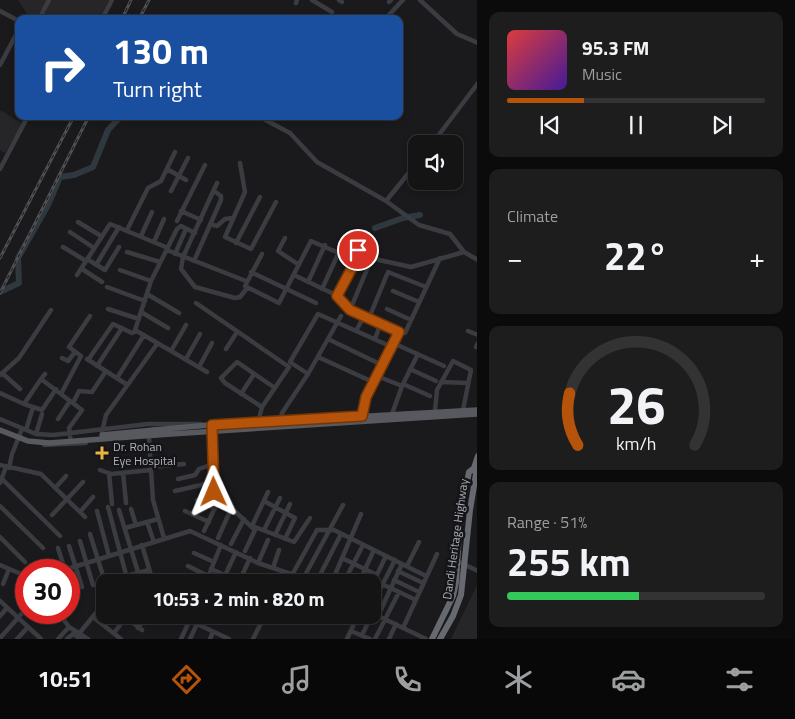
<!DOCTYPE html>
<html lang="en">
<head>
<meta charset="utf-8">
<style>
	:root { --surface:#141415; --page:#1d1d1e; --text:#f1f3f6; --muted:#9d9ea0; --line:#333334; --accent:#b45309 }
	body { margin:0; font-family:"Titillium Web",sans-serif; background:var(--page); color:var(--text); height:100vh; display:flex; flex-direction:column; font-size:19px; white-space:nowrap }
	* { box-sizing:border-box; margin:0 }
	p { font-size:16px; color:var(--muted) }
	.icon { flex:none; width:28px; height:28px; fill:none; stroke:currentColor; stroke-width:2; stroke-linecap:round; stroke-linejoin:round }
	.map { position:relative; flex:1; overflow:hidden }
	.side { display:flex; flex-direction:column; gap:12px; padding:12px; background:#0b0b0c; width:318px }
	.side>* { flex:none }
	.banner { position:absolute; left:15px; top:15px; width:388px; height:105px; border-radius:10px; box-shadow:0 2px 8px #0003,0 0 0 1px var(--line); background:#1a4fa0; color:#fff; overflow:hidden }
	.buttons { position:absolute; left:408px; top:135px; display:grid; gap:10px }
	.buttons a { display:grid; place-items:center; width:55px; height:55px; border-radius:10px; background:var(--surface); box-shadow:0 2px 8px #0003,0 0 0 1px var(--line); font-size:25px }
	.speed { position:absolute; left:15px; top:559px; display:flex; gap:10px; font-size:25px; font-weight:700; text-align:center }
	.speed>* { display:grid; place-content:center; width:65px; height:65px; border-radius:50%; background:var(--surface); box-shadow:0 2px 8px #0003,0 0 0 1px var(--line); line-height:1 }
	.speed .limit { border:8px solid #d22; background:#fff; color:#111 }
	.pin { position:absolute; display:grid; place-items:center; width:42px; height:42px; color:#fff; margin:-21px; border:2px solid #fff; border-radius:50%; box-shadow:0 1px 5px #0007 }
	.me { position:absolute; width:55px; margin:-28px; rotate:359deg; stroke-linejoin:round; filter:drop-shadow(0 0 4px #0008) }
	.turn { display:flex; align-items:center; gap:18px; height:105px; padding:0 15px; font-size:22px }
	.turn .icon { width:65px; height:65px; stroke-width:2.5 }
	.turn b { display:block; font-size:35px; line-height:42px }
	.big { font-size:38px; font-weight:700; line-height:1.1 }
	.side .widget { flex:1; display:flex; flex-direction:column; justify-content:center; gap:8px; min-width:0; padding:0 18px; border-radius:10px; background:var(--page) }
	.side .dial { align-items:center; gap:0 }
	.dial svg { height:130px; overflow:visible; fill:none; stroke:var(--line); stroke-width:7; stroke-linecap:round; text-anchor:middle }
	.dial text { fill:var(--text); stroke:none }
	.song { display:flex; align-items:center; gap:15px }
	.cover { width:60px; height:60px; border-radius:8px; background:linear-gradient(135deg,hsl(0 70% 55%),hsl(260 70% 35%)) }
	.played { height:5px; border-radius:2px; background:linear-gradient(90deg,var(--accent) 30%,var(--line) 30%) }
	.keys { display:flex; justify-content:space-around; direction:ltr }
	.heat { display:flex; justify-content:space-between; align-items:center; font-size:28px; direction:ltr }
	.charge { height:8px; border-radius:4px; background:linear-gradient(90deg,#34c759 51%,var(--line) 0) }
	.trip { position:absolute; left:96px; top:574px; width:285px; height:50px; border-radius:10px; background:var(--surface); box-shadow:0 2px 8px #0003,0 0 0 1px var(--line); font-weight:700; line-height:50px; text-align:center }
	.menu { display:flex; height:80px; justify-content:space-around; align-items:center; background:#080808; color:var(--muted) }
	.menu .icon { width:35px; height:35px }
	.menu .active { color:var(--accent) }
	.menu b { font-size:22px; color:var(--text) }
	main { display:flex; flex:1; min-height:0 }
	.map>svg:first-child { display:block }
	.built { fill:#262629 }
	.lines { fill:none; stroke-linecap:round; stroke-linejoin:round }
	.river { stroke:#30383f; stroke-width:6 }
	.minor { stroke:#3b3c41; stroke-width:4.5 }
	.major { stroke:#57595f; stroke-width:5.5 }
	.highway { stroke:#676971; stroke-width:6 }
	.rail-casing { stroke:#4e5055; stroke-width:3 }
	.rail { stroke:#151517; stroke-width:1; stroke-dasharray:4; stroke-linecap:butt }
	.major-bridge { stroke:#57595f; stroke-width:5.5 }
	.route-casing { stroke:#753606; stroke-width:12 }
	.route { stroke:#b45309; stroke-width:9 }
	.poi-dot { fill:#eab543; stroke:#151517; stroke-width:2 }
	.labels { text-anchor:middle; dominant-baseline:central; stroke-width:5; stroke-linejoin:round; paint-order:stroke }
	.poi-label { font-size:12px; fill:#adb1bb; stroke:#151517; text-anchor:start }
	.street-label { font-size:12px; fill:#adb1bb; stroke:#151517 }
</style>
</head>
<body>
<main>
<div class="map">
<svg width="478" height="639" viewBox="0 0 478 639">
	<rect width="100%" height="100%" fill="#1a1a1c"/>
	<!-- built -->
	<path class="built" d="M18,0H109L100,19H30Z
		M0,110L23,124L5,153L0,150Z
		M477,585V639H451Z"/>
	<g class="lines">
		<!-- river -->
		<path class="river" d="M375,228L403,218L420,215
			M0,292L19,283L18,258L48,205L60,177L74,175L93,167L108,130L121,116"/>
		<!-- minor -->
		<path class="minor" d="M312,0L332,12
			M339,0L342,2
			M420,0L457,34L478,43
			M389,2L391,0
			M296,3L297,0
			M0,11L19,21
			M39,19L49,0
			M102,19L112,0
			M385,19L403,0
			M0,65L19,29
			M258,116L290,133L317,162L386,201L419,225L450,234L464,252L478,260
			M432,144L478,83
			M240,163L245,192L225,237L251,249L276,202
			M0,169L28,116
			M167,169L186,180
			M217,183L183,257L181,269L195,287L235,298L240,297L247,288
			M171,191L188,158
			M386,201L416,164
			M181,211L201,220
			M177,221L205,165
			M78,222L101,236
			M210,224L217,226L225,219L232,218
			M127,230L148,188L161,181L175,152
			M70,232L94,248
			M195,233L181,226L177,229L151,281L135,330L207,372
			M141,236L152,212
			M285,238L278,251L299,265
			M154,242L164,219
			M236,243L260,197
			M63,247L86,261
			M167,250L246,281
			M127,252L160,262
			M175,254L186,229
			M262,254L245,286L279,303L311,241L346,256L358,250L379,260L411,267L464,252
			M87,259L105,270L119,247
			M194,261L221,200V196L214,191
			M96,265L119,227
			M82,269L102,282
			M120,270L151,281
			M251,272L316,303
			M77,275L110,224L168,248
			M294,275L340,297L350,310
			M308,282L325,245
			M107,287L145,301
			M322,289L339,252
			M393,291L419,302
			M147,294L179,313
			M337,296L354,264L352,253
			M196,303L289,367L262,407L258,422
			M108,309L139,319
			M387,309L411,320
			M141,312L168,328
			M369,318L388,272L426,287
			M356,331L362,320
			M468,331L478,335
			M399,332L405,333L440,258
			M328,339L382,365
			M375,339L379,328
			M393,343L444,366
			M476,347L478,343
			M226,349L237,332
			M171,351L186,325
			M318,357L373,382
			M62,358L68,361L75,352
			M87,359L126,384
			M186,359L200,334
			M88,360L113,324L132,333L137,331
			M97,366L122,328
			M199,367L212,343
			M410,369L436,381
			M2,373L20,389
			M45,374L41,379L82,410L69,428L71,443
			M308,374L341,316
			M0,375L19,358L51,310
			M377,376L402,386
			M117,378L144,335
			M41,379L24,404L42,410L56,389
			M441,382L468,383
			M403,384L430,396
			M0,393L24,404
			M61,394L81,356L69,347L90,316
			M241,394L254,374
			M73,403L79,391L92,392L106,371
			M262,407L225,383L221,378L237,362L275,388
			M435,411L437,390L453,361L471,370L463,410
			M392,414L402,386L418,354
			M362,416L366,397L392,347
			M0,419L36,434L53,435L148,424H201
			M58,419L70,401
			M280,421L282,413L308,374L290,362L318,314L392,347L399,332L350,310L368,267
			M26,430L33,407
			M213,430L214,492L255,530L245,551
			M102,432L106,415L157,344
			M36,434L42,414
			M149,438L153,500L164,538
			M44,445L86,443
			M0,465L41,474L85,517
			M151,467L184,464
			M9,468L12,454L22,429
			M100,470L111,474L151,470
			M123,472L126,503
			M109,473L112,504
			M2,479L60,536
			M178,479L195,475L199,469L213,464
			M0,483L6,467
			M55,488L66,476
			M175,491L214,482
			M197,500L215,509
			M264,501L295,518L285,539
			M0,506L43,548
			M108,507L128,582
			M131,509L136,525
			M119,510L141,582
			M97,511L109,556
			M185,511L209,522
			M80,512L93,497
			M52,515L83,482
			M147,522L154,542
			M250,525L294,542L310,518
			M252,526L268,492
			M125,528L158,519
			M264,530L280,498
			M204,531L220,497
			M90,534L105,582
			M275,535L290,504
			M0,537L25,562
			M218,538L232,507
			M80,541L93,585
			M231,544L244,519
			M142,545L153,582
			M69,546L82,587
			M58,548L65,570
			M194,553L214,562
			M342,558L377,575
			M459,562L478,571
			M258,563L268,540
			M0,565L26,576
			M188,566L208,576
			M407,566L419,542
			M273,568L279,550
			M211,569L241,582
			M64,570L190,531L258,563L300,577L308,582
			M398,571L423,583
			M292,575L317,530H334L426,576
			M320,575L341,534
			M126,576L149,570
			M334,577L346,582
			M303,579L343,505
			M394,580L419,592
			M206,582L221,545
			M222,582L236,552
			M239,582L250,558
			M281,582L286,573
			M329,582L334,577L361,514
			M344,582L363,545
			M359,582L374,550
			M69,583L70,588
			M3,584L9,569
			M382,584L416,600
			M372,585L386,556
			M0,601L41,639
			M372,605L395,560
			M69,607L77,598
			M64,612L61,616L69,627
			M372,613L426,639
			M123,615L142,630
			M178,615L229,639
			M214,615L227,622
			M0,616L7,608
			M378,616L402,564
			M93,617L121,639
			M138,628L148,615
			M403,628L437,554
			M351,631L370,639
			M114,633L123,621
			M362,635L372,615
			M77,636L105,602
			M0,638L26,609
			M17,639L28,627
			M58,639L69,627L88,639
			M67,639L73,634L81,639
			M181,639L192,615
			M190,639L197,624
			M210,639L213,632
			M253,639L265,615
			M347,639L358,615
			M375,639L399,592
			M389,639L396,624"/>
		<!-- major -->
		<path class="major" d="M154,430L209,425L478,410
			M156,435L478,414"/>
		<!-- highway -->
		<path class="highway" d="M432,639L453,596L456,582L459,534L463,503L469,472L474,468L478,456
			M440,639L453,616L461,595L470,510L476,474L474,468"/>
		<!-- rail casing -->
		<g class="rail-casing">
			<path id="rail" d="M122,19L131,0
				M139,19L149,0
				M0,258L74,116
				M0,293L89,116"/>
		</g>
		<!-- rail -->
		<use href="#rail" class="rail"/>
		<!-- major-bridge -->
		<path class="major-bridge" d="M0,430L28,441L49,443L156,435
			M102,435L154,430"/>
	</g>
	<g class="lines">
		<!-- route casing -->
		<g class="route-casing">
			<path id="route" d="M214,492L212,425L362,416L366,397L399,332L350,310L337,296L354,264L352,253L358,250"/>
		</g>
		<!-- route -->
		<use href="#route" class="route"/>
	</g>
	<!-- markers -->
	<path class="poi-dot" d="M99.5 445.5h5v5h5v5h-5v5h-5v-5h-5v-5h5z"/>
	<g class="labels">
		<!-- poi labels -->
		<g class="poi-label">
			<text x="113" y="446">Dr. Rohan<tspan x="113" dy="14">Eye Hospital</tspan></text>
		</g>
		<!-- street labels -->
		<g class="street-label">
			<text transform="translate(455 539) rotate(-82)">Dandi Heritage Highway</text>
		</g>
	</g>
</svg>
<div class="buttons">
<a><svg class="icon" aria-label="sound" viewBox="0 0 24 24"><path d="M4 9h4l5-4v14l-5-4H4zM17 9q2 3 0 6"/></svg></a>
</div>
<div class="speed"><div class="limit">30</div></div>
<div class="pin" style="left:358px;top:250px;background:#d93025"><svg class="icon" aria-label="arrive" viewBox="0 0 24 24"><path d="M6 21V4h12l-3 4 3 4H6"/></svg></div>
<svg class="me" style="left:214px;top:492px" viewBox="-20 -20 40 40"><path d="M0-17L14 15 0 8-14 15z" fill="#b45309" stroke="#fff" stroke-width="4"/></svg>
<div class="trip">10:53 · 2 min · 820 m</div>
<div class="banner">
<div class="turn"><svg class="icon" aria-label="right" viewBox="0 0 24 24"><path d="M7 20v-9h11M14 6l5 5-5 5"/></svg><div><b>130 m</b>Turn right</div></div>
</div>
</div>
<section class="side">
<div class="widget">
<div class="song"><i class="cover"></i><div><b>95.3 FM</b><p>Music</p></div></div>
<div class="played"></div>
<div class="keys"><svg class="icon" aria-label="previous" viewBox="0 0 24 24"><path d="M18 5L8 12l10 7zM5 5v14"/></svg><svg class="icon" aria-label="pause" viewBox="0 0 24 24"><path d="M8 5v14M16 5v14"/></svg><svg class="icon" aria-label="next" viewBox="0 0 24 24"><path d="M6 5l10 7-10 7zM19 5v14"/></svg></div>
</div>
<div class="widget"><p>Climate</p>
<div class="heat"><a>−</a><b class="big">22°</b><a>+</a></div>
</div>
<div class="widget dial"><svg viewBox="0 0 100 80">
<path d="M14 69A42 42 0 1 1 86 69"/>
<path d="M14 69A42 42 0 0 1 9 37" stroke="#b45309"/>
<text x="50" y="56" font-size="32" font-weight="700">26</text>
<text x="50" y="72" font-size="11">km/h</text>
</svg></div>
<div class="widget"><p>Range · 51%</p><b class="big">255 km</b><div class="charge"></div></div>
</section>
</main>
<nav class="menu">
<b>10:51</b>
<svg class="icon active" aria-label="directions" viewBox="0 0 24 24"><path d="M12 3l9 9-9 9-9-9zM9 14v-3h6M13 9l2 2-2 2"/></svg>
<svg class="icon" aria-label="music" viewBox="0 0 24 24"><path d="M9 18V5l10-2v13"/><circle cx="6" cy="18" r="3"/><circle cx="16" cy="16" r="3"/></svg>
<svg class="icon" aria-label="phone" viewBox="0 0 24 24"><path d="M5 4h4l2 5-3 2q2 4 5 5l2-3 5 2v4C11 20 4 13 5 4z"/></svg>
<svg class="icon" aria-label="climate" viewBox="0 0 24 24"><path d="M12 3v18M4 7l16 10M4 17L20 7"/></svg>
<svg class="icon" aria-label="car" viewBox="0 0 24 24"><path d="M5 17H2v-5l4-1 3-4h7l3 4 3 1v5h-3M9 17h6M6 11h13"/><circle cx="7" cy="17" r="2"/><circle cx="17" cy="17" r="2"/></svg>
<svg class="icon" aria-label="filters" viewBox="0 0 24 24"><path d="M4 7h16M4 17h16"/><circle cx="9" cy="7" r="2"/><circle cx="15" cy="17" r="2"/></svg>
</nav>
</body>
</html>
